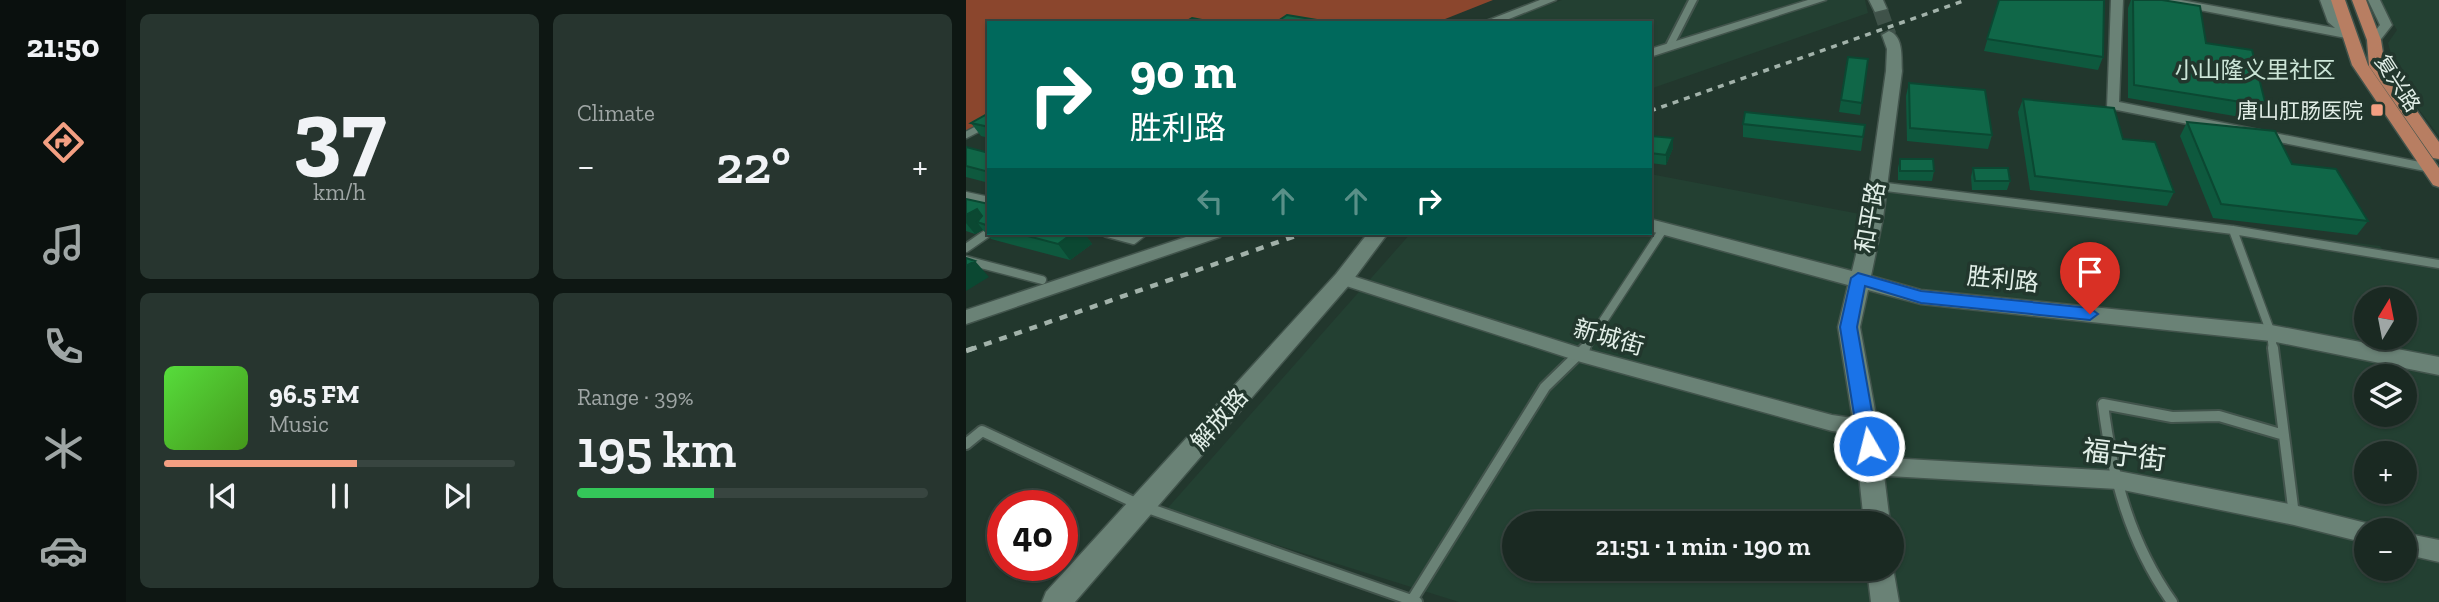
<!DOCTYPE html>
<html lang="en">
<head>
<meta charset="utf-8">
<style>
	:root { --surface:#1a2922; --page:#27352f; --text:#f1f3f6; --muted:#9fa6a5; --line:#384540; --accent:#f39f82 }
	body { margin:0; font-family:"Zilla Slab","Noto Sans SC",serif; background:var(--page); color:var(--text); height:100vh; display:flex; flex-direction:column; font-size:26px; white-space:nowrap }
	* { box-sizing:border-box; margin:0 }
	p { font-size:23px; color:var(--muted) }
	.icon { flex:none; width:38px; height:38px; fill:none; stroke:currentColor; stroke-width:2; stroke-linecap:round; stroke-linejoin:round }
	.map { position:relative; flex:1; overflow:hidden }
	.side { display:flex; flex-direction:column; gap:14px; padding:14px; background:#0e1713; width:840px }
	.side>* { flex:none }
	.hud { position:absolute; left:21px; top:21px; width:665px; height:214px; border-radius:0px; box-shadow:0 2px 5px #0004,0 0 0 2px var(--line); background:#00695c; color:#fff; overflow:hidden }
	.needle { width:46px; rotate:10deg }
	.tools { position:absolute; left:1388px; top:287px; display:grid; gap:14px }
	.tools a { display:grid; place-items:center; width:63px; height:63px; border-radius:50%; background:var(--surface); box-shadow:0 2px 5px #0004,0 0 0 2px var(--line); font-size:35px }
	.speed { position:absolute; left:21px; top:490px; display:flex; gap:14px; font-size:35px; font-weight:700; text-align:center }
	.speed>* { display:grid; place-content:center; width:91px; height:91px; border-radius:50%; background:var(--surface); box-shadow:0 2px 5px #0004,0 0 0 2px var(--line); line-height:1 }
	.speed .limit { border:10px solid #d22; background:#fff; color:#111 }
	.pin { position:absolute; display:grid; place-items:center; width:60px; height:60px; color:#fff; margin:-72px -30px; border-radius:50% 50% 50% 0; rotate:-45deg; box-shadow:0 0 7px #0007 }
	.pin .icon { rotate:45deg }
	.me { position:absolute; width:77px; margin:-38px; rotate:352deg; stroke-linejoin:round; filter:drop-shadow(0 0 5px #0008) }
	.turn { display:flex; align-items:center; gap:24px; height:147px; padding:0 28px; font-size:32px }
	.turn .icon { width:91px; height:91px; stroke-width:2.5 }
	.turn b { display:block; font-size:49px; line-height:60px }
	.lanes { display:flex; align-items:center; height:66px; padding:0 28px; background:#0003; justify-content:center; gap:35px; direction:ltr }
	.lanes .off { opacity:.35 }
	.big { font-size:52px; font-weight:600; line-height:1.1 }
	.side .tile { flex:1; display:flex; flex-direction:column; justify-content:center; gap:10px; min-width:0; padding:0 24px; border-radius:10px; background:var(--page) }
	.side .dial { align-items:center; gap:0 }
	.dial b { font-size:91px; line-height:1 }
	.song { display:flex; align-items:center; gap:21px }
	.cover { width:84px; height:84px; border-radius:10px; background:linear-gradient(135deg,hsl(110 70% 55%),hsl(100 70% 35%)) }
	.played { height:7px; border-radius:4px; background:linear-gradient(90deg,var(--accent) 55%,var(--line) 55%) }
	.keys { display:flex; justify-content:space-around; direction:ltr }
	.heat { display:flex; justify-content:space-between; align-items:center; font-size:38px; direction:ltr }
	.charge { height:10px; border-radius:5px; background:linear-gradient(90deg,#34c759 39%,var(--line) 0) }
	.side .tiles { flex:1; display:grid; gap:14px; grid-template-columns:repeat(2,1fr) }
	.trip { position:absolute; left:536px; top:511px; width:402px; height:70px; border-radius:35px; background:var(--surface); box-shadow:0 2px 5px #0004,0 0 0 2px var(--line); font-weight:600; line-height:70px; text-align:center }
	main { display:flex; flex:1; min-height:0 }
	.menu { display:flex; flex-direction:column; width:126px; justify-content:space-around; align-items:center; background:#0a100e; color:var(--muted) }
	.menu .icon { width:49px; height:49px }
	.menu .selected { color:var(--accent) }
	.menu b { font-size:32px; color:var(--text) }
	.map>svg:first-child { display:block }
	.built { fill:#234032; fill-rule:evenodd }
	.green { fill:#8b462d }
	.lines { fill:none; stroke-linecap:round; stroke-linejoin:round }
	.tertiary-tunnel { stroke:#3f5249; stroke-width:15; stroke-dasharray:15 8; stroke-linecap:butt }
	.service-far2-casing { stroke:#42544c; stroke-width:9 }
	.service-far1-casing { stroke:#42544c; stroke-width:11 }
	.service-casing { stroke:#42544c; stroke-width:14 }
	.pedestrian-casing { stroke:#42544c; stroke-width:4 }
	.minor-casing { stroke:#42544c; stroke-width:3 }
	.tertiary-casing { stroke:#42544c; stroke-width:3 }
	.primary-casing { stroke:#42544c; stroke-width:3 }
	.service-far2 { stroke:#6a8276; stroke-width:6 }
	.service-far1 { stroke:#6a8276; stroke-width:8 }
	.service { stroke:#6a8276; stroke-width:10 }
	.pedestrian { fill:#6a8276; fill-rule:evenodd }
	.minor { fill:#6a8276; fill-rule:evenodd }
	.tertiary { fill:#6a8276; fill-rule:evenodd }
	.primary { fill:#b87e62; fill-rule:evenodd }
	.rail-far2 { stroke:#a2b2aa; stroke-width:3.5; stroke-dasharray:6 6; stroke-linecap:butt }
	.rail-far1 { stroke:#a2b2aa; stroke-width:4.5; stroke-dasharray:8 8; stroke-linecap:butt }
	.rail { stroke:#a2b2aa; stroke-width:5; stroke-dasharray:10 10; stroke-linecap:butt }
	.wall { fill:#0e593e }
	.shaded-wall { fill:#0b4832 }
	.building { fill:#106748; stroke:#0b4832; stroke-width:2 }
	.route { fill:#1a73e8; stroke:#114b97; stroke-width:2 }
	.poi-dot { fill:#f39f82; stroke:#22372d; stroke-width:2.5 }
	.labels { text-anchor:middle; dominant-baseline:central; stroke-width:7; stroke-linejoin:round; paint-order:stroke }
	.far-street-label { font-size:21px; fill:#e1eee7; stroke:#22372d }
	.far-poi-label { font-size:21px; fill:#e1eee7; stroke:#22372d; text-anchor:end }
	.far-quarter-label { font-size:23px; fill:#cbe5d7; stroke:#22372d }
	.street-label { font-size:24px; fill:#e1eee7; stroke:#22372d }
	.near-street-label { font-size:28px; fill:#e1eee7; stroke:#22372d }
</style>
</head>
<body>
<main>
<nav class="menu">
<b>21:50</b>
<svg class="icon selected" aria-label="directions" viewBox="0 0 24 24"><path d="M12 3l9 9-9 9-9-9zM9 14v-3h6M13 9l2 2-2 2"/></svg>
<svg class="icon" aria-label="music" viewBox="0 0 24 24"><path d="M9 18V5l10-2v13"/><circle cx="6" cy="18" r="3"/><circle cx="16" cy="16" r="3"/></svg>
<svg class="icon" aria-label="phone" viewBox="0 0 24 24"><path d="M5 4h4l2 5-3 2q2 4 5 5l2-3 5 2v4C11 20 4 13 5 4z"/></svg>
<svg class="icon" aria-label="climate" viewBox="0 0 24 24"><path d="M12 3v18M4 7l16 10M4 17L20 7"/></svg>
<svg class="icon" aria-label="car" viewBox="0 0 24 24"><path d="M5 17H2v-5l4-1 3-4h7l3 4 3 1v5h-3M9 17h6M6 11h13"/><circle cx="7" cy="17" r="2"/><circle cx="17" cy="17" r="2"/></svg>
</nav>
<section class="side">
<div class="tiles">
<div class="tile dial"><b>37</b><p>km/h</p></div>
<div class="tile"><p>Climate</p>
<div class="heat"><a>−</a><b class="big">22°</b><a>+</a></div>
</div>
<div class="tile">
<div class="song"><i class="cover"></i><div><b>96.5 FM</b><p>Music</p></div></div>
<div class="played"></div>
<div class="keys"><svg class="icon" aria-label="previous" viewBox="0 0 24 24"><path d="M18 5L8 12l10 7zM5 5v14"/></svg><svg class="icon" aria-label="pause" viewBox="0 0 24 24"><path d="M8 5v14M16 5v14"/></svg><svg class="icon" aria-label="next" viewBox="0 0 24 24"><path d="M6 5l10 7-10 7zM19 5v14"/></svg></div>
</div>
<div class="tile"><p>Range · 39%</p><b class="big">195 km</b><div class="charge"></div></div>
</div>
</section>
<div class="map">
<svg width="1473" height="602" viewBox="0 0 1473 602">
	<rect width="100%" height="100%" fill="#22372d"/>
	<!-- built -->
	<path class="built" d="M596,0H899L902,13L684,89V23H529Z
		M1413,0H1473V136L1433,83L1422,43L1431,30Z
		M684,174L915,218L921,184L1414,246L1419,252L1473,258V602H493L200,510L445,233H684ZM1400,299H1438V338H1400ZM1400,376H1438V415H1400ZM1400,453H1438V492H1400ZM548,523H926V569H548ZM1400,530H1438V569H1400Z"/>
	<!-- green -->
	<path class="green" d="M0,0H527L469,23H369L345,19L333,23H23V119L0,131Z"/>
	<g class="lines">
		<!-- tertiary-tunnel -->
		<path class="tertiary-tunnel" d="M914,9L923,35"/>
		<!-- service-far2 casing -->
		<g class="service-far2-casing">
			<path id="service-far2" d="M0,135L23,123"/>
		</g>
		<!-- service-far1 casing -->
		<g class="service-far1-casing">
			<path id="service-far1" d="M912,186L1267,230L1473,264
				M0,196L23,201
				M1267,230L1305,333L1307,350
				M141,233L167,240L176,233
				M0,248L23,232
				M0,260L76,280
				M618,350L698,228"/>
		</g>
		<!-- service casing -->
		<g class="service-casing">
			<path id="service" d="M1307,348L1328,515
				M0,444L16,431L176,506L451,602
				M446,600L579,387L619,348
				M1206,602C1164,543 1146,476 1137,404L1206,417L1253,416L1318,435"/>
		</g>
		<!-- pedestrian casing -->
		<g class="pedestrian-casing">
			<path id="pedestrian" d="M723,0H731L707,47L700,49L699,47Z"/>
		</g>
		<!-- minor casing -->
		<g class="minor-casing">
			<path id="minor" d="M574,0H590L533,23H515Z
				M842,0H860L684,57V49Z
				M1145,0H1157L1153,102L1464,164L1471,168L1464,172L1141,108Z
				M1191,0H1215L1369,28L1362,22L1354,0H1366L1373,20L1391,35L1385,39L1197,3Z
				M1402,0H1414L1426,25L1412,43L1408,44L1402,40L1414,25Z
				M232,233H256L254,237L0,324V310Z
				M377,273L615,348L866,415L907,421L910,427L907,433L900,435L866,431L615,362L371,283L368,279L371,275Z
				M905,457L1152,471L1328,505L1400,523L1408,526L1410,530H1400V543L1328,525L1152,489L905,475L898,472L895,466L898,460Z
				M1438,533L1473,540V562L1438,554Z"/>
		</g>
		<!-- tertiary casing -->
		<g class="tertiary-casing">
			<path id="tertiary" d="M903,0H917L921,9L909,12Z
				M923,31C938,37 935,57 936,71L917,218L905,276L955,290L1305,325L1473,357V375L1305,341L955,304L902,290L894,327L912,427L924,523H898L888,427L872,327L882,285L684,231V219L886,271L899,218L920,71L921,49L916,35Z
				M402,233H422L384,284L109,602H76L80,592L370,274Z
				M926,562L933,602H905L901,569H926Z"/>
		</g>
		<!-- primary casing -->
		<g class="primary-casing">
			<path id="primary" d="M1365,0H1379L1402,65L1473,168V187L1467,185L1386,65Z
				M1386,0H1400L1415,40L1419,66L1473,142V159L1467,158L1403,66L1401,40Z"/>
		</g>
		<!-- service-far2 -->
		<use href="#service-far2" class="service-far2"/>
		<!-- service-far1 -->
		<use href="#service-far1" class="service-far1"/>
		<!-- service -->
		<use href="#service" class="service"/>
		<!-- pedestrian -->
		<use href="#pedestrian" class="pedestrian"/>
		<!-- minor -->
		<use href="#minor" class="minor"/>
		<!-- tertiary -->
		<use href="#tertiary" class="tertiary"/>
		<!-- primary -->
		<use href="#primary" class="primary"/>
		<!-- rail-far2 -->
		<path class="rail-far2" d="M684,111L1000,0"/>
		<!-- rail-far1 -->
		<path class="rail-far1" d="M3,350L338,233"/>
		<!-- rail -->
		<path class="rail" d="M0,351L8,348"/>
	</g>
	<!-- wall -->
	<path class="wall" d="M1033,0L1137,57L1132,70L1018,51Z
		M1165,0H1196L1240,43L1300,106L1292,120L1162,98V8Z
		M882,57L902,59L894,115L873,112Z
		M943,83L1026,135L1022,149L941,141L940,96Z
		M1057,99L1157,139L1208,192L1201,206L1064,190L1052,112Z
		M23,113V138L15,136L5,123Z
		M1221,122L1326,164L1402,221L1391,235L1247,218L1214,136Z
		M777,124L897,137L895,151L777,137Z
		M684,137L707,138V148L700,165L684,163Z
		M0,147L23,153V183L0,177Z
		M934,159L968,171L966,181L932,180V168Z
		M1007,168L1044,181L1041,190H1006L1005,177Z
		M0,199L23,204V233H118L126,244L104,260L25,239L17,230L9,234L0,231Z"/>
	<!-- shaded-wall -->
	<path class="shaded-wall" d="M707,138V148L700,165V155Z
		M11,209L23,223L11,222L17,230L9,234L0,223V215Z
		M107,233H118L126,244L104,260L92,244Z
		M9,261L23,277L0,291V266Z"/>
	<!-- building -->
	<path class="building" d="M1033,0H1138L1137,57L1021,39Z
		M1167,0H1196L1234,6L1240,43L1286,50L1300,106L1168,85Z
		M321,15L369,23H309Z
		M226,18L251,23H218Z
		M882,57L902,59L896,103L875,100Z
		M943,83L1019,90L1026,135L944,128Z
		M1057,99L1148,108L1157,139L1189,142L1208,192L1069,176Z
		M779,112L899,125L897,137L777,124Z
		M23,113V127L5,123Z
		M1221,122L1309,131L1326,164L1370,169L1402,221L1255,204Z
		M685,136L707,138L700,155L684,153Z
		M0,147L23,153V172L0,166Z
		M934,159H967L968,171H934Z
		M1007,168H1042L1044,181H1009Z
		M0,199L23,204V226L11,222L16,216L11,209L0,215Z
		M50,233H107L92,244Z
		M0,258L9,261L0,266Z"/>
	<!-- route -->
	<path class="route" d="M892,273L955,291L1124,308L1132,314L1124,320L955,303L899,286L891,327L912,446L909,452H896L893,446L874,327L885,278Z"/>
	<!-- markers -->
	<rect class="poi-dot" x="1404" y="103" width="14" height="14" rx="3.5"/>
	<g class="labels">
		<!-- far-street labels -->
		<g class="far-street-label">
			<text transform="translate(1432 83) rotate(57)">复兴路</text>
		</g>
		<!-- far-poi labels -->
		<g class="far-poi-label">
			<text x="1397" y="110">唐山肛肠医院</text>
		</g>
		<!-- far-quarter labels -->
		<g class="far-quarter-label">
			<text x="1289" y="70">小山隆义里社区</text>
		</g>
		<!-- street labels -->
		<g class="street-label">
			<text transform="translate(904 217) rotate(-80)">和平路</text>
			<text transform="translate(1037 279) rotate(6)">胜利路</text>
			<text transform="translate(643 337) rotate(16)">新城街</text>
			<text transform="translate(253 419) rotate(-49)">解放路</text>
		</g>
		<!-- near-street labels -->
		<g class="near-street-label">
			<text transform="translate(1158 455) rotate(7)">福宁街</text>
		</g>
	</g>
</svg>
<div class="tools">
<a><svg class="needle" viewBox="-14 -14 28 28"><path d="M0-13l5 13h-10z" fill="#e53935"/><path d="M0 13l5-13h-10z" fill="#9fa6a5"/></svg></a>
<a><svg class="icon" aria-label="layers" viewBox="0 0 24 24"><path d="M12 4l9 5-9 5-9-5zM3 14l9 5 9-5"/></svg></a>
<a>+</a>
<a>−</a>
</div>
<div class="speed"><div class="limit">40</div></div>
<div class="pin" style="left:1124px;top:314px;background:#d93025"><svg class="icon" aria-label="arrive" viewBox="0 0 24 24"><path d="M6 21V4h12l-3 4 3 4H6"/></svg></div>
<svg class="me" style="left:903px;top:446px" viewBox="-20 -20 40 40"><circle r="17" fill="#1a73e8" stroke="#fff" stroke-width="3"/><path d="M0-11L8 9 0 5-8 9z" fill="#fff"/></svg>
<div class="trip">21:51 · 1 min · 190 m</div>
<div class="hud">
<div class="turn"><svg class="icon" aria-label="right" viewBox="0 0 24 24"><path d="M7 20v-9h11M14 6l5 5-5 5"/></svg><div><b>90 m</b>胜利路</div></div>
<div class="lanes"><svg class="icon off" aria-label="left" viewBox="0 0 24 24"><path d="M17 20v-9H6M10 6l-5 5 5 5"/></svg><svg class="icon off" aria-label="ahead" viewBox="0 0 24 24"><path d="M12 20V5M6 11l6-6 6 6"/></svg><svg class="icon off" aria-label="ahead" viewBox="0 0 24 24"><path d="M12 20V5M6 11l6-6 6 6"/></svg><svg class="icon" aria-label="right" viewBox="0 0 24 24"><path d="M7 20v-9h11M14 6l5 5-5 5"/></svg></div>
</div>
</div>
</main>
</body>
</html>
